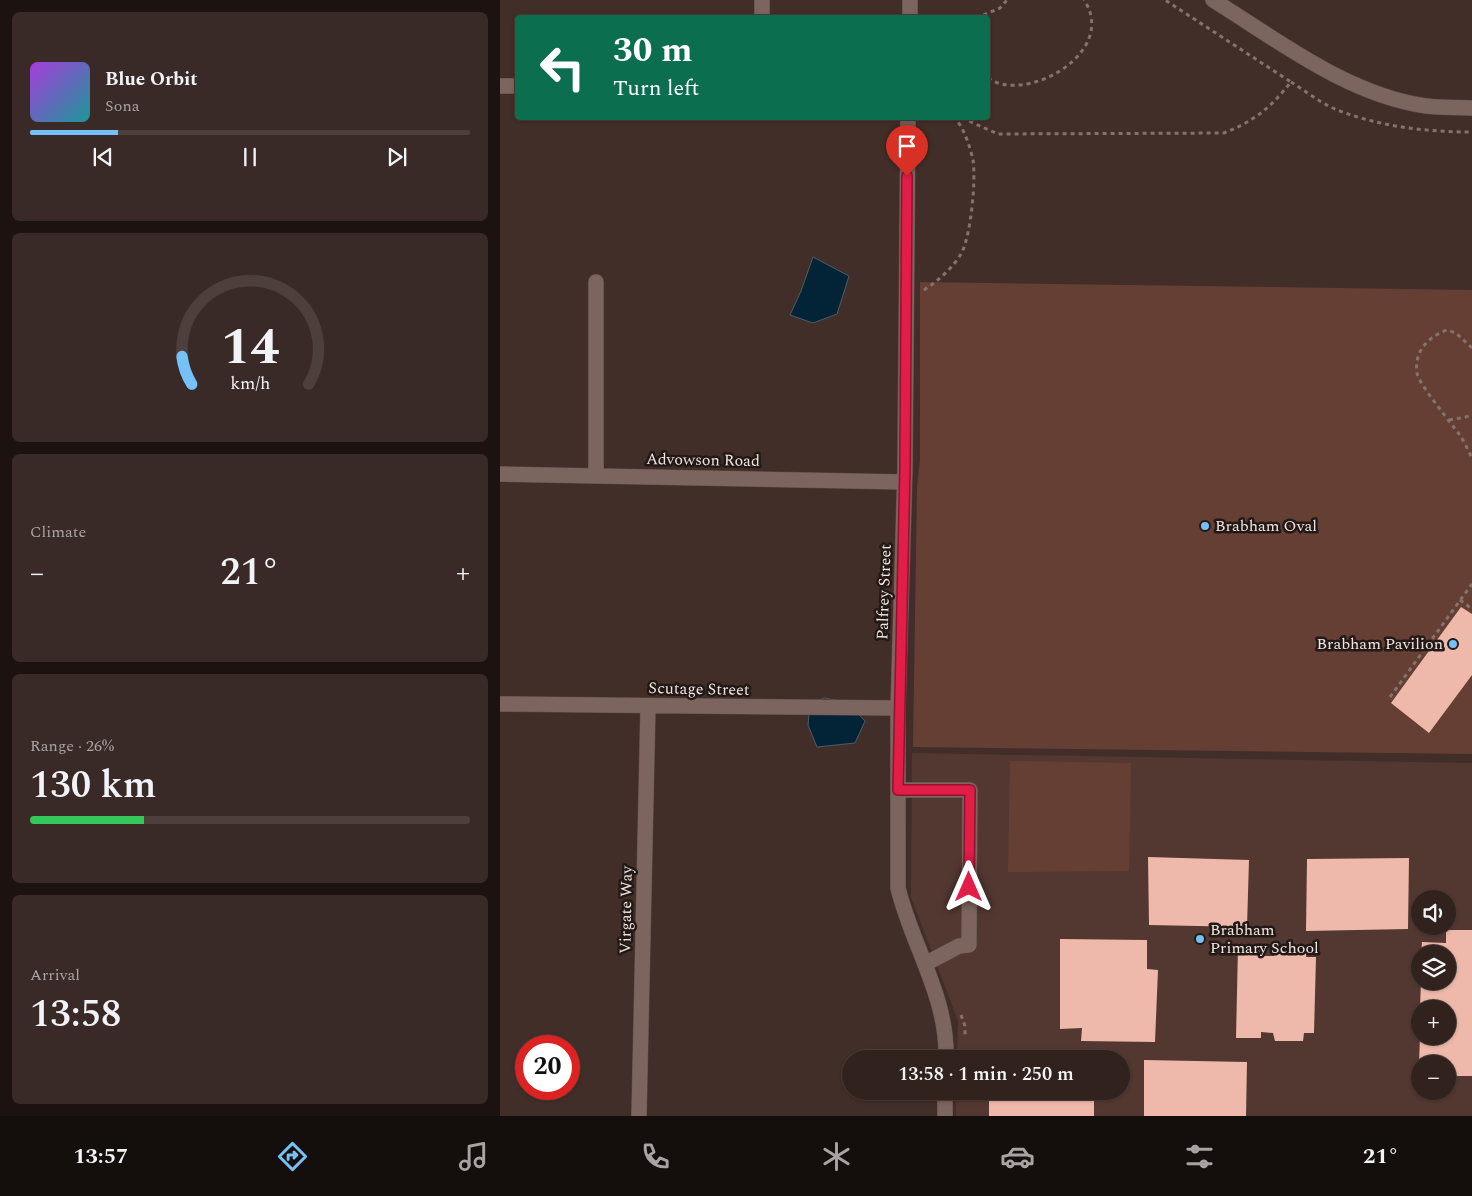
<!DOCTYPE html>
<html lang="en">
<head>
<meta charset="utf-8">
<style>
	:root { --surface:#32221e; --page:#3a2a27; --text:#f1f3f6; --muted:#a8a4a4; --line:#4d3f3c; --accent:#73c1f6 }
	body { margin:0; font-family:Spectral,serif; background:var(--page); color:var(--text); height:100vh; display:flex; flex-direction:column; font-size:19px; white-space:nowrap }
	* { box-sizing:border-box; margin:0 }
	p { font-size:16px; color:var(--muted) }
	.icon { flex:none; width:28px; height:28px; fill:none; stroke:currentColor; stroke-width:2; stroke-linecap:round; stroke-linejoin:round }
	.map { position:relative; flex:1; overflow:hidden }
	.panel { display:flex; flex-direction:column; gap:12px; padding:12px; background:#1c1310; width:500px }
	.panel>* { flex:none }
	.hud { position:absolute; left:15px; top:15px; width:475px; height:105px; border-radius:5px; box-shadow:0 1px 4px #0004,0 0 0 1px var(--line); background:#0b6e4f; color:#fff; overflow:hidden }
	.tools { position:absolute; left:911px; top:890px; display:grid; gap:10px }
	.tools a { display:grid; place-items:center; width:45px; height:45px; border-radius:50%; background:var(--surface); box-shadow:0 1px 4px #0004,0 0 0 1px var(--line); font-size:25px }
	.speed { position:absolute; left:15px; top:1035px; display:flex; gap:10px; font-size:25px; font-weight:700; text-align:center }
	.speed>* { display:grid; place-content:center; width:65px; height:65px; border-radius:50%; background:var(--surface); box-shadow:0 1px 4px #0004,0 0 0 1px var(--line); line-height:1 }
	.speed .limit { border:8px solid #d22; background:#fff; color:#111 }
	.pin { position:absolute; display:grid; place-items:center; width:42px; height:42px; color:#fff; margin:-51px -21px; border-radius:50% 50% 50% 0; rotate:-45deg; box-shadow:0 0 5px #0007 }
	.pin .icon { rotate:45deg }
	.me { position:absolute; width:55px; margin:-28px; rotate:0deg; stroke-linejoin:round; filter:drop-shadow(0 0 4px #0008) }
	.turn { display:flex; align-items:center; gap:18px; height:105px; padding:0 15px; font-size:22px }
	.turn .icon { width:65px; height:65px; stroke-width:2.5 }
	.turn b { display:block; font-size:35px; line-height:42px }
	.big { font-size:38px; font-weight:600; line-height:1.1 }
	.panel .tile { flex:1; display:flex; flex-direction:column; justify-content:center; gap:8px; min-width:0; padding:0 18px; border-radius:8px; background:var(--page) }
	.panel .dial { align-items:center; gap:0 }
	.dial svg { height:130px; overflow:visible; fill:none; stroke:var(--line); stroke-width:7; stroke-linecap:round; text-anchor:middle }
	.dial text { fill:var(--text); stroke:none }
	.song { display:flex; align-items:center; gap:15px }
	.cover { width:60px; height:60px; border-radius:8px; background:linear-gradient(135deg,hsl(280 70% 55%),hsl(180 70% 35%)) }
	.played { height:5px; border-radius:2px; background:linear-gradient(90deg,var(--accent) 20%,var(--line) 20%) }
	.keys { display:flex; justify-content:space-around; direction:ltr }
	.heat { display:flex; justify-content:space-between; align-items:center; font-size:28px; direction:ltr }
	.charge { height:8px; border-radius:4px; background:linear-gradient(90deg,#34c759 26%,var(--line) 0) }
	.trip { position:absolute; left:342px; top:1050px; width:288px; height:50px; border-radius:25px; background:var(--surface); box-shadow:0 1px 4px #0004,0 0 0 1px var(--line); font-weight:600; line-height:50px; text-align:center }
	.tabs { display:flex; height:80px; justify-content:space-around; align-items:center; background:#140e0c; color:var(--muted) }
	.tabs .icon { width:35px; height:35px }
	.tabs .selected { color:var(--accent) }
	.tabs b { font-size:22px; color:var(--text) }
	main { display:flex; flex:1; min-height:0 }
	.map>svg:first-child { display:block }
	.built { fill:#533831; fill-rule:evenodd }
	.green { fill:#663f34 }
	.water { fill:#032336; stroke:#4b5d69 }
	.building { fill:#eeb9aa }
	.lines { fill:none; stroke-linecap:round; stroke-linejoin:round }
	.minor-casing { stroke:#5d4c47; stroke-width:16 }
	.path { stroke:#84736d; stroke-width:3; stroke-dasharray:4 4; stroke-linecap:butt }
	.minor { stroke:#7b655e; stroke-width:15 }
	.route-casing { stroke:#92132f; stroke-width:12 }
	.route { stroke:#e11d48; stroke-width:9 }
	.poi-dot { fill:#73c1f6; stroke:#221916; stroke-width:2 }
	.labels { text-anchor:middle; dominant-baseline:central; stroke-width:5; stroke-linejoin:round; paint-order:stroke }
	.street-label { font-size:16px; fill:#f2e5e1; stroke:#221916 }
	.poi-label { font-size:16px; fill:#f2e5e1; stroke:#221916; text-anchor:start }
</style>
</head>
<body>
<main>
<section class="panel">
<div class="tile">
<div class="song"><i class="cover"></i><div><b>Blue Orbit</b><p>Sona</p></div></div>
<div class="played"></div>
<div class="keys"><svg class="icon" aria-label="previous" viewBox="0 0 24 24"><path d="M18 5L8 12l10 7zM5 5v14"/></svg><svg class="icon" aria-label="pause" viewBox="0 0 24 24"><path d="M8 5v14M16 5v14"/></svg><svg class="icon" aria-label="next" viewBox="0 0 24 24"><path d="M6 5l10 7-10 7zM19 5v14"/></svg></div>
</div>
<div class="tile dial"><svg viewBox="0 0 100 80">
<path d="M14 69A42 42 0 1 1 86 69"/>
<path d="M14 69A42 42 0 0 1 8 52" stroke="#73c1f6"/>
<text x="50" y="56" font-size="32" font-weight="700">14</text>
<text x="50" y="72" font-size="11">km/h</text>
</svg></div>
<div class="tile"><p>Climate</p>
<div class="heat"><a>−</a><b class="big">21°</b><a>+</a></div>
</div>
<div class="tile"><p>Range · 26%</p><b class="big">130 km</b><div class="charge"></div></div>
<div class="tile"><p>Arrival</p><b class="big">13:58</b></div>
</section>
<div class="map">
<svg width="972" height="1116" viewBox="0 0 972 1116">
	<rect width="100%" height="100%" fill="#422e28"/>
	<!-- built -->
	<path class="built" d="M412,753L972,763V1116H456V1091H621V1059H457L458,1021L411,897ZM920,899H948V926H920ZM920,954H948V981H920ZM920,1009H948V1036H920ZM920,1064H948V1091H920Z"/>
	<!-- green -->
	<path class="green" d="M420,282L972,290V754L413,747L417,488L420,460Z
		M510,761L631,763L629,871L508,872Z"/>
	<!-- water -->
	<path class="water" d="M313,257L349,276L337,314L313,323L290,315L301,291Z
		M324,698L347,702L365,721L355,743L317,747L308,725L310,704Z"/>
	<!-- building -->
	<path class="building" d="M961,607L972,614V675L929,733L891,703Z
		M648,857L749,860L747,927L649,925Z
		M909,858L908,929L806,931L807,859Z
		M946,930H972V1076H948V1064H919L920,1036H948V1009H920L921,981H948V954H921L922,942L946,943Z
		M560,939L647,940V969L658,970L655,1042L581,1041L582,1028L560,1029Z
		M762,946L763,956H774L775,949H807L806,957H816L814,1033H804L803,1041H775L773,1033L761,1032V1038H736L738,947Z
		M488,1055L564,1057V1059H488Z
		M644,1060L747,1062L746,1116H644Z
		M489,1091H594V1116H489Z"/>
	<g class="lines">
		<!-- minor casing -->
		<g class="minor-casing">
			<path id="minor" d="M713,0C779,41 848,95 926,106C941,108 957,107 972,108
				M262,18V0
				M410,18V0
				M0,86H18
				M408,118L405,468L398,708V888C412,946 448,997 446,1059
				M0,474L404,482
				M96,476V282
				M0,704L398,708
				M398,790H470L469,945L459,946L425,964
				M139,1116L148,706
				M445,1116V1091"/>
		</g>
		<!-- path -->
		<path class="path" d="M476,18L500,8L507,0
			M488,78C526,105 619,52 584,0
			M791,82C807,92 823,105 840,111C882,127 928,132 972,132
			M462,118L498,134L724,133C756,120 769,109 791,82L665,0
			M424,290C438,281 454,267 462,252C471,234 476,180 473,160C470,147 464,128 455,118
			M972,348L956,333L947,330C928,337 914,351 917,373C918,383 951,423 959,434C964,441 968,450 972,458
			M949,420L966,417L972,414
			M960,600L972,609
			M890,697L972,584
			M461,1015L465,1026V1038"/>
		<!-- minor -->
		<use href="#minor" class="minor"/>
	</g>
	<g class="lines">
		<!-- route casing -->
		<g class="route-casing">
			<path id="route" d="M407,176L405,468L398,790H470L469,887"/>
		</g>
		<!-- route -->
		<use href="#route" class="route"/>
	</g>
	<!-- markers -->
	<g class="poi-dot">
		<circle cx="705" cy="526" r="5"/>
		<circle cx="953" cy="644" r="5"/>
		<circle cx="700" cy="939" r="5"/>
	</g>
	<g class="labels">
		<!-- street labels -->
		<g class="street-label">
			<text transform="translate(203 460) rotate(1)">Advowson Road</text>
			<text transform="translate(384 592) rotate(-88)">Palfrey Street</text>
			<text transform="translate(199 689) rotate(1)">Scutage Street</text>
			<text transform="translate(126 910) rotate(-89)">Virgate Way</text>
		</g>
		<!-- poi labels -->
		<g class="poi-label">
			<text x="715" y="526">Brabham Oval</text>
			<text x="943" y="644" text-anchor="end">Brabham Pavilion</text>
			<text x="710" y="930">Brabham<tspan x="710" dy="18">Primary School</tspan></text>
		</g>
	</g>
</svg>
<div class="tools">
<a><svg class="icon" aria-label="sound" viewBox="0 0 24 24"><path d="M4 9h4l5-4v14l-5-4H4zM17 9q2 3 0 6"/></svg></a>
<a><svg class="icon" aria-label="layers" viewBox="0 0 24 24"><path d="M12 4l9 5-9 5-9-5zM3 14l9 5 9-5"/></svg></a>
<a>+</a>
<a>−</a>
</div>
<div class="speed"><div class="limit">20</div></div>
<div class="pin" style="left:407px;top:176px;background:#d93025"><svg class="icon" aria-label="arrive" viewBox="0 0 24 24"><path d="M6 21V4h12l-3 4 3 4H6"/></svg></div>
<svg class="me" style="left:469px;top:887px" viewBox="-20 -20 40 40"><path d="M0-17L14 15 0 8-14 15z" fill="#e11d48" stroke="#fff" stroke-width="4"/></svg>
<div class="trip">13:58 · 1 min · 250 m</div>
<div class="hud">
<div class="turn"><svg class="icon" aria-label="left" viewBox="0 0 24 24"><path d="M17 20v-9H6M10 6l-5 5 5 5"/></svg><div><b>30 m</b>Turn left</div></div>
</div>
</div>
</main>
<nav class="tabs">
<b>13:57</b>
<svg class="icon selected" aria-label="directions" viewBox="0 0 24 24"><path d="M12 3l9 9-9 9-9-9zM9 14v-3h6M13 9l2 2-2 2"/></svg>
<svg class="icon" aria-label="music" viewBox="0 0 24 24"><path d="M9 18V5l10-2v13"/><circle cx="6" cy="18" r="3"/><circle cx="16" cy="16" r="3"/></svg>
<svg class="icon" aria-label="phone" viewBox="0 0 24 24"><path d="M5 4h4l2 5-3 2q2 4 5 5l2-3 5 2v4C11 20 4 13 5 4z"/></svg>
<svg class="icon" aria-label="climate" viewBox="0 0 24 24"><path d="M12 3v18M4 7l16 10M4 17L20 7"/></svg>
<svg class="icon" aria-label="car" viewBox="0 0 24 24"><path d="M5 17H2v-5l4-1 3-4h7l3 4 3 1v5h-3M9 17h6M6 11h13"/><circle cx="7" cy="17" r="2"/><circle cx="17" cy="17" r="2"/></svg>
<svg class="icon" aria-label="filters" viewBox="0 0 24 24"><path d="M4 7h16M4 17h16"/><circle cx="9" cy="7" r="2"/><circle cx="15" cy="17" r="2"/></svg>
<b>21°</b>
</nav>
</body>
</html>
